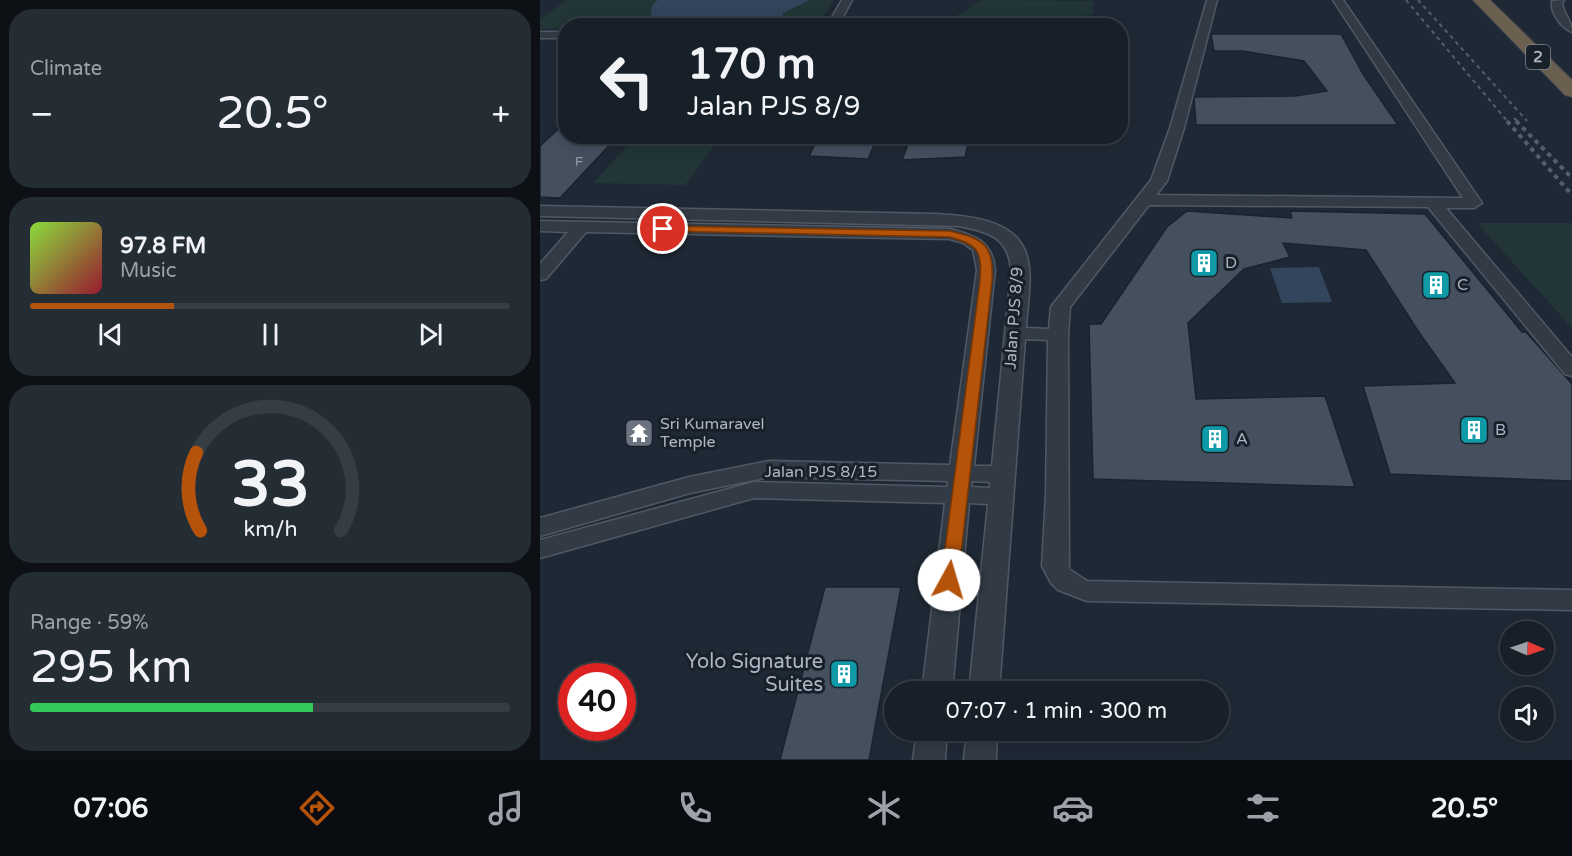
<!DOCTYPE html>
<html lang="en">
<head>
<meta charset="utf-8">
<style>
	:root { --surface:#171f28; --page:#242c34; --text:#f1f3f6; --muted:#9ea2a8; --line:#363d45; --accent:#b45309 }
	body { margin:0; font-family:"Varela Round",sans-serif; background:var(--page); color:var(--text); height:100vh; display:flex; flex-direction:column; font-size:22px; white-space:nowrap }
	* { box-sizing:border-box; margin:0 }
	p { font-size:20px; color:var(--muted) }
	.icon { flex:none; width:33px; height:33px; fill:none; stroke:currentColor; stroke-width:2; stroke-linecap:round; stroke-linejoin:round }
	.map { position:relative; flex:1; overflow:hidden }
	.panel { display:flex; flex-direction:column; gap:9px; padding:9px; background:#0d1116; width:540px }
	.panel>* { flex:none }
	.hud { position:absolute; left:18px; top:18px; width:570px; height:126px; border-radius:24px; box-shadow:0 3px 15px #0003,0 0 0 2px var(--line); background:#171f28; color:var(--text); overflow:hidden }
	.needle { width:39px; rotate:92deg }
	.fabs { position:absolute; left:960px; top:621px; display:grid; gap:12px }
	.fabs a { display:grid; place-items:center; width:54px; height:54px; border-radius:50%; background:var(--surface); box-shadow:0 3px 15px #0003,0 0 0 2px var(--line); font-size:30px }
	.speed { position:absolute; left:18px; top:663px; display:flex; gap:12px; font-size:30px; font-weight:700; text-align:center }
	.speed>* { display:grid; place-content:center; width:78px; height:78px; border-radius:50%; background:var(--surface); box-shadow:0 3px 15px #0003,0 0 0 2px var(--line); line-height:1 }
	.speed .limit { border:9px solid #d22; background:#fff; color:#111 }
	.pin { position:absolute; display:grid; place-items:center; width:51px; height:51px; color:#fff; margin:-26px; border:3px solid #fff; border-radius:50%; box-shadow:0 2px 6px #0007 }
	.me { position:absolute; width:66px; margin:-33px; rotate:6deg; stroke-linejoin:round; filter:drop-shadow(0 0 4px #0008) }
	.turn { display:flex; align-items:center; gap:21px; height:126px; padding:0 30px; font-size:27px }
	.turn .icon { width:78px; height:78px; stroke-width:2.5 }
	.turn b { display:block; font-size:42px; line-height:51px }
	.big { font-size:45px; font-weight:600; line-height:1.1 }
	.panel .card { flex:1; display:flex; flex-direction:column; justify-content:center; gap:9px; min-width:0; padding:0 21px; border-radius:24px; background:var(--page) }
	.panel .dial { align-items:center; gap:0 }
	.dial svg { height:156px; overflow:visible; fill:none; stroke:var(--line); stroke-width:7; stroke-linecap:round; text-anchor:middle }
	.dial text { fill:var(--text); stroke:none }
	.song { display:flex; align-items:center; gap:18px }
	.cover { width:72px; height:72px; border-radius:9px; background:linear-gradient(135deg,hsl(90 70% 55%),hsl(350 70% 35%)) }
	.played { height:6px; border-radius:3px; background:linear-gradient(90deg,var(--accent) 30%,var(--line) 30%) }
	.keys { display:flex; justify-content:space-around; direction:ltr }
	.heat { display:flex; justify-content:space-between; align-items:center; font-size:33px; direction:ltr }
	.charge { height:9px; border-radius:4px; background:linear-gradient(90deg,#34c759 59%,var(--line) 0) }
	.trip { position:absolute; left:344px; top:681px; width:345px; height:60px; border-radius:30px; background:var(--surface); box-shadow:0 3px 15px #0003,0 0 0 2px var(--line); font-weight:600; line-height:60px; text-align:center }
	.tabs { display:flex; height:96px; justify-content:space-around; align-items:center; background:#090c10; color:var(--muted) }
	.tabs .icon { width:42px; height:42px }
	.tabs .on { color:var(--accent) }
	.tabs b { font-size:27px; color:var(--text) }
	main { display:flex; flex:1; min-height:0 }
	.map>svg:first-child { display:block }
	.green { fill:#223637 }
	.water { fill:#32455c }
	.building { fill:#45505f; stroke:#1a222c; stroke-width:1.5 }
	.lines { fill:none; stroke-linecap:round; stroke-linejoin:round }
	.minor-casing { stroke:#505864; stroke-width:3 }
	.highway-casing { stroke:#3d4550; stroke-width:2 }
	.minor { fill:#323b45; fill-rule:evenodd }
	.highway { fill:#6b5f4f; fill-rule:evenodd }
	.rail-far1 { stroke:#545f6d; stroke-width:2; stroke-dasharray:4 4; stroke-linecap:butt }
	.rail { stroke:#545f6d; stroke-width:4; stroke-dasharray:4.5 4.5; stroke-linecap:butt }
	.route { fill:#b45309; stroke:#753606; stroke-width:1.5 }
	.labels { text-anchor:middle; dominant-baseline:central; stroke-width:6; stroke-linejoin:round; paint-order:stroke }
	.number-label { font-size:14px; fill:#929caa }
	.shield { fill:#18202a; stroke:#808895; stroke-width:1.5 }
	.shield-label { font-size:15px; font-weight:bold; fill:#acb5c3 }
	.poi-label { font-size:16px; fill:#acb5c3; stroke:#18202a; text-anchor:start }
	.street-label { font-size:16px; fill:#acb5c3; stroke:#18202a }
	.near-poi-label { font-size:20px; fill:#acb5c3; stroke:#18202a; text-anchor:end }
</style>
</head>
<body>
<main>
<section class="panel">
<div class="card"><p>Climate</p>
<div class="heat"><a>−</a><b class="big">20.5°</b><a>+</a></div>
</div>
<div class="card">
<div class="song"><i class="cover"></i><div><b>97.8 FM</b><p>Music</p></div></div>
<div class="played"></div>
<div class="keys"><svg class="icon" aria-label="previous" viewBox="0 0 24 24"><path d="M18 5L8 12l10 7zM5 5v14"/></svg><svg class="icon" aria-label="pause" viewBox="0 0 24 24"><path d="M8 5v14M16 5v14"/></svg><svg class="icon" aria-label="next" viewBox="0 0 24 24"><path d="M6 5l10 7-10 7zM19 5v14"/></svg></div>
</div>
<div class="card dial"><svg viewBox="0 0 100 80">
<path d="M14 69A42 42 0 1 1 86 69"/>
<path d="M14 69A42 42 0 0 1 12 29" stroke="#b45309"/>
<text x="50" y="56" font-size="32" font-weight="700">33</text>
<text x="50" y="72" font-size="11">km/h</text>
</svg></div>
<div class="card"><p>Range · 59%</p><b class="big">295 km</b><div class="charge"></div></div>
</section>
<div class="map">
<svg width="1032" height="760" viewBox="0 0 1032 760">
	<rect width="100%" height="100%" fill="#1f2935"/>
	<!-- green -->
	<path class="green" d="M27,0H294L278,25L26,26L25,29H0V19Z
		M441,0L553,1V15H543V26L435,25L415,17Z
		M95,137V136L181,137L145,185L53,183Z
		M937,223H1032V328Z"/>
	<!-- water -->
	<path class="water" d="M118,0H269L243,13L242,18L228,24L206,23L194,18L177,17L146,23L93,25L111,15L112,5Z
		M779,267L792,302L742,303L730,268Z"/>
	<!-- building -->
	<path class="building" d="M671,34H801L823,74L858,125H656L654,97L755,96L787,91L764,61L702,51H674Z
		M26,122V136H78L20,198L0,197V146Z
		M279,136H338L328,159L269,156Z
		M371,136H430L425,157L362,160Z
		M647,211L752,218L750,211L885,214L982,332H986L1032,384V481L850,474L823,386L915,383L878,331L826,250L743,243L750,257L704,269L648,323L656,399L785,396L815,487L553,479L549,324H561L627,227Z
		M285,587H361L329,760H240Z"/>
	<g class="lines">
		<!-- minor casing -->
		<g class="minor-casing">
			<path id="minor" d="M302,0H312L298,26H287Z
				M667,0H677L644,128L627,181L616,195L923,198L793,0H803L942,203L934,208H906L1032,357V376L1025,374L888,207L609,205L530,307L528,335L529,569L547,581L1032,590V610L547,601L518,590L511,583L502,566L506,494L508,340L485,339L459,692H429L448,504L429,503L412,692H382L405,503L214,498L0,558V540L214,482L407,487L408,481L229,477L150,493L0,536V518L149,477L229,461L410,465L437,270L433,250L423,243L410,239L46,232L6,279L0,280V264L28,232L0,231V221L410,229C435,235 453,242 455,270L434,466H452L471,272C470,238 448,231 418,226L0,216V206L396,214C428,216 478,219 487,257C493,279 487,305 486,328L509,329L511,307L514,303L611,180L630,128ZM432,481L450,482V488L431,487Z
				M1024,0L1022,4C1024,15 1032,20 1032,32C1021,28 1010,12 1012,1Z
				M0,32H26V38H0Z
				M377,730H407L405,760H373Z
				M427,730H457L456,760H424Z"/>
		</g>
		<!-- highway casing -->
		<g class="highway-casing">
			<path id="highway" d="M933,0H950L1032,80V97L1025,95Z"/>
		</g>
		<!-- minor -->
		<use href="#minor" class="minor"/>
		<!-- highway -->
		<use href="#highway" class="highway"/>
		<!-- rail-far1 -->
		<path class="rail-far1" d="M866,0L968,122
			M878,0L987,121
			M974,118L978,122"/>
		<!-- rail -->
		<path class="rail" d="M967,121L1032,195
			M976,121L1032,178"/>
	</g>
	<!-- route -->
	<path class="route" d="M123,226L410,231C444,239 454,244 452,281L418,580L415,584L409,586L403,584L401,580L440,281C442,251 439,245 409,237L120,231L118,229Z"/>
	<!-- icons -->
	<defs>
		<g id="building-square" transform="scale(1.5)"><rect x="-9" y="-9" width="18" height="18" rx="4" fill="#0f9aa8" stroke="#18202a"/><path d="M-4-6H4V6H1V3H-1V6H-4ZM-2.5-4.3h1.7v1.8h-1.7ZM.8-4.3h1.7v1.8H.8ZM-2.5-1h1.7V.8h-1.7ZM.8-1h1.7V.8H.8Z" fill="#fff"/></g>
		<g id="temple-square" transform="scale(1.5)"><rect x="-9" y="-9" width="18" height="18" rx="4" fill="#6b7280" stroke="#18202a"/><path d="M0-6L5-2H3V0L6.5 2.5H4V6H1.5V3h-3V6H-4V2.5H-6.5L-3 0V-2H-5Z" fill="#fff"/></g>
	</defs>
	<g fill-rule="evenodd">
		<use href="#building-square" x="664" y="263"/>
		<use href="#building-square" x="896" y="285"/>
		<use href="#building-square" x="934" y="430"/>
		<use href="#temple-square" x="99" y="433"/>
		<use href="#building-square" x="675" y="439"/>
		<use href="#building-square" x="304" y="674"/>
	</g>
	<g class="labels">
		<!-- number labels -->
		<g class="number-label">
			<text x="39" y="161">F</text>
		</g>
		<!-- shield labels -->
		<rect class="shield" x="986" y="45" width="24" height="24" rx="4.5"/>
		<g class="shield-label">
			<text x="998" y="57">2</text>
		</g>
		<!-- poi labels -->
		<g class="poi-label">
			<text x="685" y="263">D</text>
			<text x="917" y="285">C</text>
			<text x="120" y="424">Sri Kumaravel<tspan x="120" dy="18">Temple</tspan></text>
			<text x="955" y="430">B</text>
			<text x="696" y="439">A</text>
		</g>
		<!-- street labels -->
		<g class="street-label">
			<text transform="translate(474 318) rotate(-86)">Jalan PJS 8/9</text>
			<text x="281" y="472">Jalan PJS 8/15</text>
		</g>
		<!-- near-poi labels -->
		<g class="near-poi-label">
			<text x="283" y="662">Yolo Signature<tspan x="283" dy="23">Suites</tspan></text>
		</g>
	</g>
</svg>
<div class="fabs">
<a><svg class="needle" viewBox="-14 -14 28 28"><path d="M0-13l5 13h-10z" fill="#e53935"/><path d="M0 13l5-13h-10z" fill="#9ea2a8"/></svg></a>
<a><svg class="icon" aria-label="sound" viewBox="0 0 24 24"><path d="M4 9h4l5-4v14l-5-4H4zM17 9q2 3 0 6"/></svg></a>
</div>
<div class="speed"><div class="limit">40</div></div>
<div class="pin" style="left:123px;top:229px;background:#d93025"><svg class="icon" aria-label="arrive" viewBox="0 0 24 24"><path d="M6 21V4h12l-3 4 3 4H6"/></svg></div>
<svg class="me" style="left:409px;top:580px" viewBox="-20 -20 40 40"><circle r="19" fill="#fff"/><path d="M0-13L10 11 0 6-10 11z" fill="#b45309"/></svg>
<div class="trip">07:07 · 1 min · 300 m</div>
<div class="hud">
<div class="turn"><svg class="icon" aria-label="left" viewBox="0 0 24 24"><path d="M17 20v-9H6M10 6l-5 5 5 5"/></svg><div><b>170 m</b>Jalan PJS 8/9</div></div>
</div>
</div>
</main>
<nav class="tabs">
<b>07:06</b>
<svg class="icon on" aria-label="directions" viewBox="0 0 24 24"><path d="M12 3l9 9-9 9-9-9zM9 14v-3h6M13 9l2 2-2 2"/></svg>
<svg class="icon" aria-label="music" viewBox="0 0 24 24"><path d="M9 18V5l10-2v13"/><circle cx="6" cy="18" r="3"/><circle cx="16" cy="16" r="3"/></svg>
<svg class="icon" aria-label="phone" viewBox="0 0 24 24"><path d="M5 4h4l2 5-3 2q2 4 5 5l2-3 5 2v4C11 20 4 13 5 4z"/></svg>
<svg class="icon" aria-label="climate" viewBox="0 0 24 24"><path d="M12 3v18M4 7l16 10M4 17L20 7"/></svg>
<svg class="icon" aria-label="car" viewBox="0 0 24 24"><path d="M5 17H2v-5l4-1 3-4h7l3 4 3 1v5h-3M9 17h6M6 11h13"/><circle cx="7" cy="17" r="2"/><circle cx="17" cy="17" r="2"/></svg>
<svg class="icon" aria-label="filters" viewBox="0 0 24 24"><path d="M4 7h16M4 17h16"/><circle cx="9" cy="7" r="2"/><circle cx="15" cy="17" r="2"/></svg>
<b>20.5°</b>
</nav>
</body>
</html>
